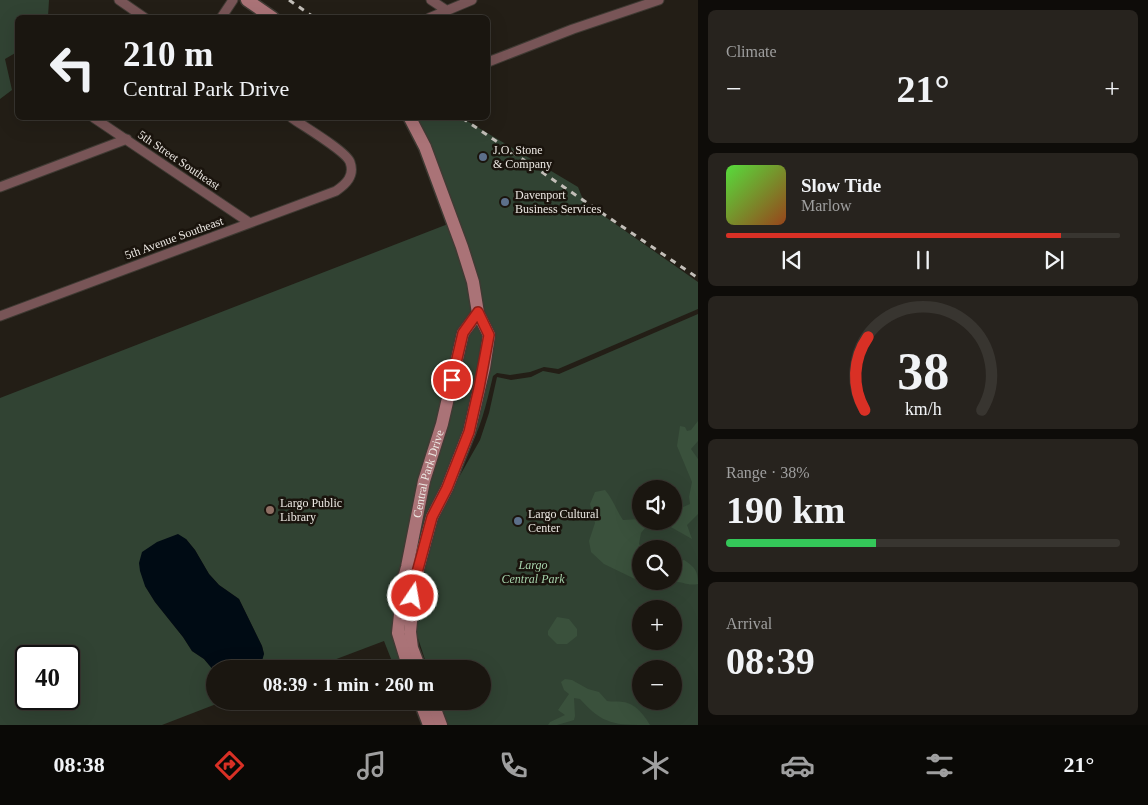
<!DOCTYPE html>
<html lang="en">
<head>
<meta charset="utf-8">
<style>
	:root { --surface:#1a1610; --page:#27231e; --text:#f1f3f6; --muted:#9f9f9f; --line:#383530; --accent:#d93025 }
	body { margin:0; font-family:Georgia,serif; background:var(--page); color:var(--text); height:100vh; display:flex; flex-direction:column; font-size:19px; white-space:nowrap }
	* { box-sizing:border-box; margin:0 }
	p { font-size:16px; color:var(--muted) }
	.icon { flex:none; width:28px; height:28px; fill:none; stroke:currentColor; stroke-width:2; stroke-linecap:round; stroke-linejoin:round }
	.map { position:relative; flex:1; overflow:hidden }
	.panel { display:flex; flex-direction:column; gap:10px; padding:10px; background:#0e0c09; width:450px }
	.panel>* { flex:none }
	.top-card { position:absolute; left:15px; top:15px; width:475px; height:105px; border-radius:8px; box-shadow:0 5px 20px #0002,0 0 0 1px var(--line); background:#1a1610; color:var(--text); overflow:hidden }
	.buttons { position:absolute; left:632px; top:480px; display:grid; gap:10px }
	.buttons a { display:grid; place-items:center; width:50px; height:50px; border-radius:50%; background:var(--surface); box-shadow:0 5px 20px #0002,0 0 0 1px var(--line); font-size:25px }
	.speed { position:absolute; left:15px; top:645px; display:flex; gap:10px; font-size:25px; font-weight:700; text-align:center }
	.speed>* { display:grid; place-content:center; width:65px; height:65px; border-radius:50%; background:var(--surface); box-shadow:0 5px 20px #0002,0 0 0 1px var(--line); line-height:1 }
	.speed .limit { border:2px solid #111; border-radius:8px; background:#fff; color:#111 }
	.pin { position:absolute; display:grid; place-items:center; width:42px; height:42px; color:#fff; margin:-21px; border:2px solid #fff; border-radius:50%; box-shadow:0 1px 5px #0007 }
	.me { position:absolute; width:55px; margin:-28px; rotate:12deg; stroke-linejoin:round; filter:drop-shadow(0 0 4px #0008) }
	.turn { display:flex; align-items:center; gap:18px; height:105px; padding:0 25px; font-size:22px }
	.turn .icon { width:65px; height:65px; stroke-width:2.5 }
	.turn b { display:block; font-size:35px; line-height:42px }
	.big { font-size:38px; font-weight:700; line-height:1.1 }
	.panel .card { flex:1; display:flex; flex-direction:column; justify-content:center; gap:8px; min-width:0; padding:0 18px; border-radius:8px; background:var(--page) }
	.panel .dial { align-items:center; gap:0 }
	.dial svg { height:130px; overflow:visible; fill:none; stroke:var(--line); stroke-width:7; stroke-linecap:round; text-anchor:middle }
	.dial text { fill:var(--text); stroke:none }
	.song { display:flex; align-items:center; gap:15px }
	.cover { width:60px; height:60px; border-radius:8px; background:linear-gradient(135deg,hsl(110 70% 55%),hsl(20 70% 35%)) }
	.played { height:5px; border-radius:2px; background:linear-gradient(90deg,var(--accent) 85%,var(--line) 85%) }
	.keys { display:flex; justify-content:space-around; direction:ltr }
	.heat { display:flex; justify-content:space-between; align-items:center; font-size:28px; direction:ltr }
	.charge { height:8px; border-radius:4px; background:linear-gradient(90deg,#34c759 38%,var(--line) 0) }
	.trip { position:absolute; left:206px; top:660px; width:285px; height:50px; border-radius:25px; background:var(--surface); box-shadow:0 5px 20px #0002,0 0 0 1px var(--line); font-weight:700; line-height:50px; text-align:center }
	.tab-bar { display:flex; height:80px; justify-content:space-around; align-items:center; background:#0a0906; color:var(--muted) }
	.tab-bar .icon { width:35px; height:35px }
	.tab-bar .on { color:var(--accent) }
	.tab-bar b { font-size:22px; color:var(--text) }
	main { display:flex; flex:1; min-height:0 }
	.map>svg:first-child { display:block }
	.green { fill:#314333; fill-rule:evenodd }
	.forest { fill:#3a513c }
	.water { fill:#000b14 }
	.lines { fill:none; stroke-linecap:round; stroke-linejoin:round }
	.street-casing { stroke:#3f3a33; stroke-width:11 }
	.secondary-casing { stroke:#3f3a33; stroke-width:15 }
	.street { stroke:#785557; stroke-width:9 }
	.secondary { stroke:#aa7377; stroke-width:12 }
	.rail { stroke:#c2beb8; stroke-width:3; stroke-dasharray:6 6; stroke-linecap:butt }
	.route-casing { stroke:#8d1f18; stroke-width:12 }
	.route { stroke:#d93025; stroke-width:9 }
	.service-dot { fill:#5c6f8a; stroke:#1a140d; stroke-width:2 }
	.education-dot { fill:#8d6e63; stroke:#1a140d; stroke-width:2 }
	.labels { text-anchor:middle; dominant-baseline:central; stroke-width:5; stroke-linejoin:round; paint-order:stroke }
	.poi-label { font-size:12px; fill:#ece8e3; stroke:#1a140d; text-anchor:start }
	.street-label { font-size:12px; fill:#ece8e3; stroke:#1a140d }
	.park-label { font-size:12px; font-style:italic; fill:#a7d4ac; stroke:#1a140d }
</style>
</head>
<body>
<main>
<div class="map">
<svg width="698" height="725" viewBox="0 0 698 725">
	<rect width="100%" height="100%" fill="#231e16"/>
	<!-- green -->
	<path class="green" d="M0,0H49L48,17L18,18L17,52L5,59L12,90L0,99Z
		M416,118H462L578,187L584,202L698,282V309L558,369L544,367L530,372L510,375L497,373L493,376C486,405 481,429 466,455L489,369L484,312L482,310L458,221L459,220Z
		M448,224L468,283L472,309L453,358L415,501L399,576L393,632L396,648L404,669H395L384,641L310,669H249L255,666L264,654L262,646L239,599L219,585L209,574L195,550L186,539L145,586L155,602L183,637L192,651L204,659L215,672V701H224L162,725H0V398ZM26,656H69V699H26Z
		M698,314V725H448L440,701H482V669H428L415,629L414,615L428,546L441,509L480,440L489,413L497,377L511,380L531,377L543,371L559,374ZM641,489H674V521H641ZM641,549H674V581H641ZM641,609H674V641H641ZM641,669H674V701H641Z
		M477,323L484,335L479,366L464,429L404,611L429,483L463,361L468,336Z"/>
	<!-- forest -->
	<path class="forest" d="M698,421V441L691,449L698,459V514L687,525L692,539L669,526L645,528L641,533L639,544L642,549L641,580H637L604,564L591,552L589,541L595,523L590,504L595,492L605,490C613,499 616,510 623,520L641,519V521H674V511L690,504L689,497L692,482L677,446L680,426L685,427L687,431L691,430Z
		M684,560C695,567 698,571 698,584C688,586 683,582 673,581L674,562Z
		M557,617L569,619L577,629V636L567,644H557L548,635V631Z
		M565,679L572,680L588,689L599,692L607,701C612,702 618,701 623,702C635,703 645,716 650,725C615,725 603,725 580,699L574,698L575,716L574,720L557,725H548L550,722L565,715L558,710L569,694L564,690L561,682Z"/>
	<!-- water -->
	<path class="water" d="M178,534L186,539L195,550L209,574L219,585L239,599L262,646L264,654L262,661C246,672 234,669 215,669V672L204,659L192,651L183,637L155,602L145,586L140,571L139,563L142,552L157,542Z"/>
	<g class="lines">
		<!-- street casing -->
		<g class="street-casing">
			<path id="street" d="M119,0L145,18
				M431,0L446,10
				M221,18L233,0
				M429,18L472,0
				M488,62L573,29L659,0
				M94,118L250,223
				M0,187L127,139
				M0,316L336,191C346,184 355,176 350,162C346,151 303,126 292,118"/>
		</g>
		<!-- secondary casing -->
		<g class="secondary-casing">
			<g id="secondary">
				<path d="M247,0L273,18"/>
				<path d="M410,118L425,147L462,247L473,282L478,313L489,335L484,368L469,432L447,488L432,517L415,580L410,632L412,648L420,669"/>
				<path id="s1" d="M409,669L398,633L404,578L407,567L424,481L442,424L463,333L478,313"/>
				<path d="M420,701L429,725"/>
				<path d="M432,701L441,725"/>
			</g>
		</g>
		<!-- street -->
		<use href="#street" class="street"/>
		<!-- secondary -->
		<use href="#secondary" class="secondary"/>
		<!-- rail -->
		<path class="rail" d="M289,0L315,18
			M462,118L698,278"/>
	</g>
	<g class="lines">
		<!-- route casing -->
		<g class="route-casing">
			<path id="route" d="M413,596L415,580L432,517L447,488L469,432L479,388L489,335L478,312L463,333L452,380"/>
		</g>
		<!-- route -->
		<use href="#route" class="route"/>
	</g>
	<!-- markers -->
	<g class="service-dot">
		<circle cx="483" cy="157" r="5"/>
		<circle cx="505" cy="202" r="5"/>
		<circle cx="518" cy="521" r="5"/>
	</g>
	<circle class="education-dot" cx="270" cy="510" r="5"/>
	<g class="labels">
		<!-- poi labels -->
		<g class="poi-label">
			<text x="493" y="150">J.O. Stone<tspan x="493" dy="14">&amp; Company</tspan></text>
			<text x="515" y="195">Davenport<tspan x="515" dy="14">Business Services</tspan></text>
			<text x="280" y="503">Largo Public<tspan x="280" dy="14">Library</tspan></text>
			<text x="528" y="514">Largo Cultural<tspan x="528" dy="14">Center</tspan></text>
		</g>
		<!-- street labels -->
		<g class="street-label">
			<text transform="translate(179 160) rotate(34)">5th Street Southeast</text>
			<text transform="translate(174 238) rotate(-20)">5th Avenue Southeast</text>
			<text stroke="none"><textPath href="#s1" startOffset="200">Central Park Drive</textPath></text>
		</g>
		<!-- park labels -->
		<g class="park-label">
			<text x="533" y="565">Largo<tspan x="533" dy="14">Central Park</tspan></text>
		</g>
	</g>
</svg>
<div class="buttons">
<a><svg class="icon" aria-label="sound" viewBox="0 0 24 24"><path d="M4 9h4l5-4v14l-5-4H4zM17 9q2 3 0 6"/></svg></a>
<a><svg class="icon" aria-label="search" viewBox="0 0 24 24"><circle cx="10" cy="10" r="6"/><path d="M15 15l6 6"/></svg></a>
<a>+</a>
<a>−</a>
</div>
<div class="speed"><div class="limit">40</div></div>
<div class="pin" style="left:452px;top:380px;background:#d93025"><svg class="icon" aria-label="arrive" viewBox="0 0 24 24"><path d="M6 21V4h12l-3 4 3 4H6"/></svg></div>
<svg class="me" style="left:413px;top:596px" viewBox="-20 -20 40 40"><circle r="17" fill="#d93025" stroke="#fff" stroke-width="3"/><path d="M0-11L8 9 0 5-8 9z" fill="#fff"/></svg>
<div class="trip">08:39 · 1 min · 260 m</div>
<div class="top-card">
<div class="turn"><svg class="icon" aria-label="left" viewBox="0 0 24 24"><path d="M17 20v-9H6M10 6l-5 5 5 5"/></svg><div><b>210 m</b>Central Park Drive</div></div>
</div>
</div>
<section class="panel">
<div class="card"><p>Climate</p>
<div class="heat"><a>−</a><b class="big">21°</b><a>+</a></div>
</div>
<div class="card">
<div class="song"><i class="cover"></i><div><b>Slow Tide</b><p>Marlow</p></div></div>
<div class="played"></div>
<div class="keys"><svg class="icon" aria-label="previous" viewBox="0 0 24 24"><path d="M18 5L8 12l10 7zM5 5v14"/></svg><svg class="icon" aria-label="pause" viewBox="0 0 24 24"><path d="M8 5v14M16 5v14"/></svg><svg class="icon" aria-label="next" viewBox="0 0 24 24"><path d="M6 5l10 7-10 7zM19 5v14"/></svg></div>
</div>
<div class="card dial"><svg viewBox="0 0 100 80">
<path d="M14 69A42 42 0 1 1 86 69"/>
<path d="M14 69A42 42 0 0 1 16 24" stroke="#d93025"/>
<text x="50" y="56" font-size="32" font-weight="700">38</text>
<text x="50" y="72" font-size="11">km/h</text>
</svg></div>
<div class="card"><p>Range · 38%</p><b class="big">190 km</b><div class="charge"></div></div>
<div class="card"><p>Arrival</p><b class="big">08:39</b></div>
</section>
</main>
<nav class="tab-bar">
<b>08:38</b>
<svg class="icon on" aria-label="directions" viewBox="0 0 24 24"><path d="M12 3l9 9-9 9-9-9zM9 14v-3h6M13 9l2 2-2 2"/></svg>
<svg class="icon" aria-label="music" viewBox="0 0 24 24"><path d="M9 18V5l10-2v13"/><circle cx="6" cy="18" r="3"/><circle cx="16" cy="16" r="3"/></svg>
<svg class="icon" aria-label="phone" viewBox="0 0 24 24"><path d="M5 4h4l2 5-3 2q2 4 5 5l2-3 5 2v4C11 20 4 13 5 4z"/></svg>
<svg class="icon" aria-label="climate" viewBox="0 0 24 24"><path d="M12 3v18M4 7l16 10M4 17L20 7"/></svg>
<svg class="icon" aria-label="car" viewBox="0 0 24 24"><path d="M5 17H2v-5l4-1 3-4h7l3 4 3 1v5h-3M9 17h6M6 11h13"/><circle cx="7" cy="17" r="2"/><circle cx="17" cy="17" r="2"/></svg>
<svg class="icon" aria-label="filters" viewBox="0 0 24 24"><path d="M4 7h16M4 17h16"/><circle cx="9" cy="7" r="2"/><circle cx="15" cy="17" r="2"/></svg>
<b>21°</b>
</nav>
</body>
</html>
